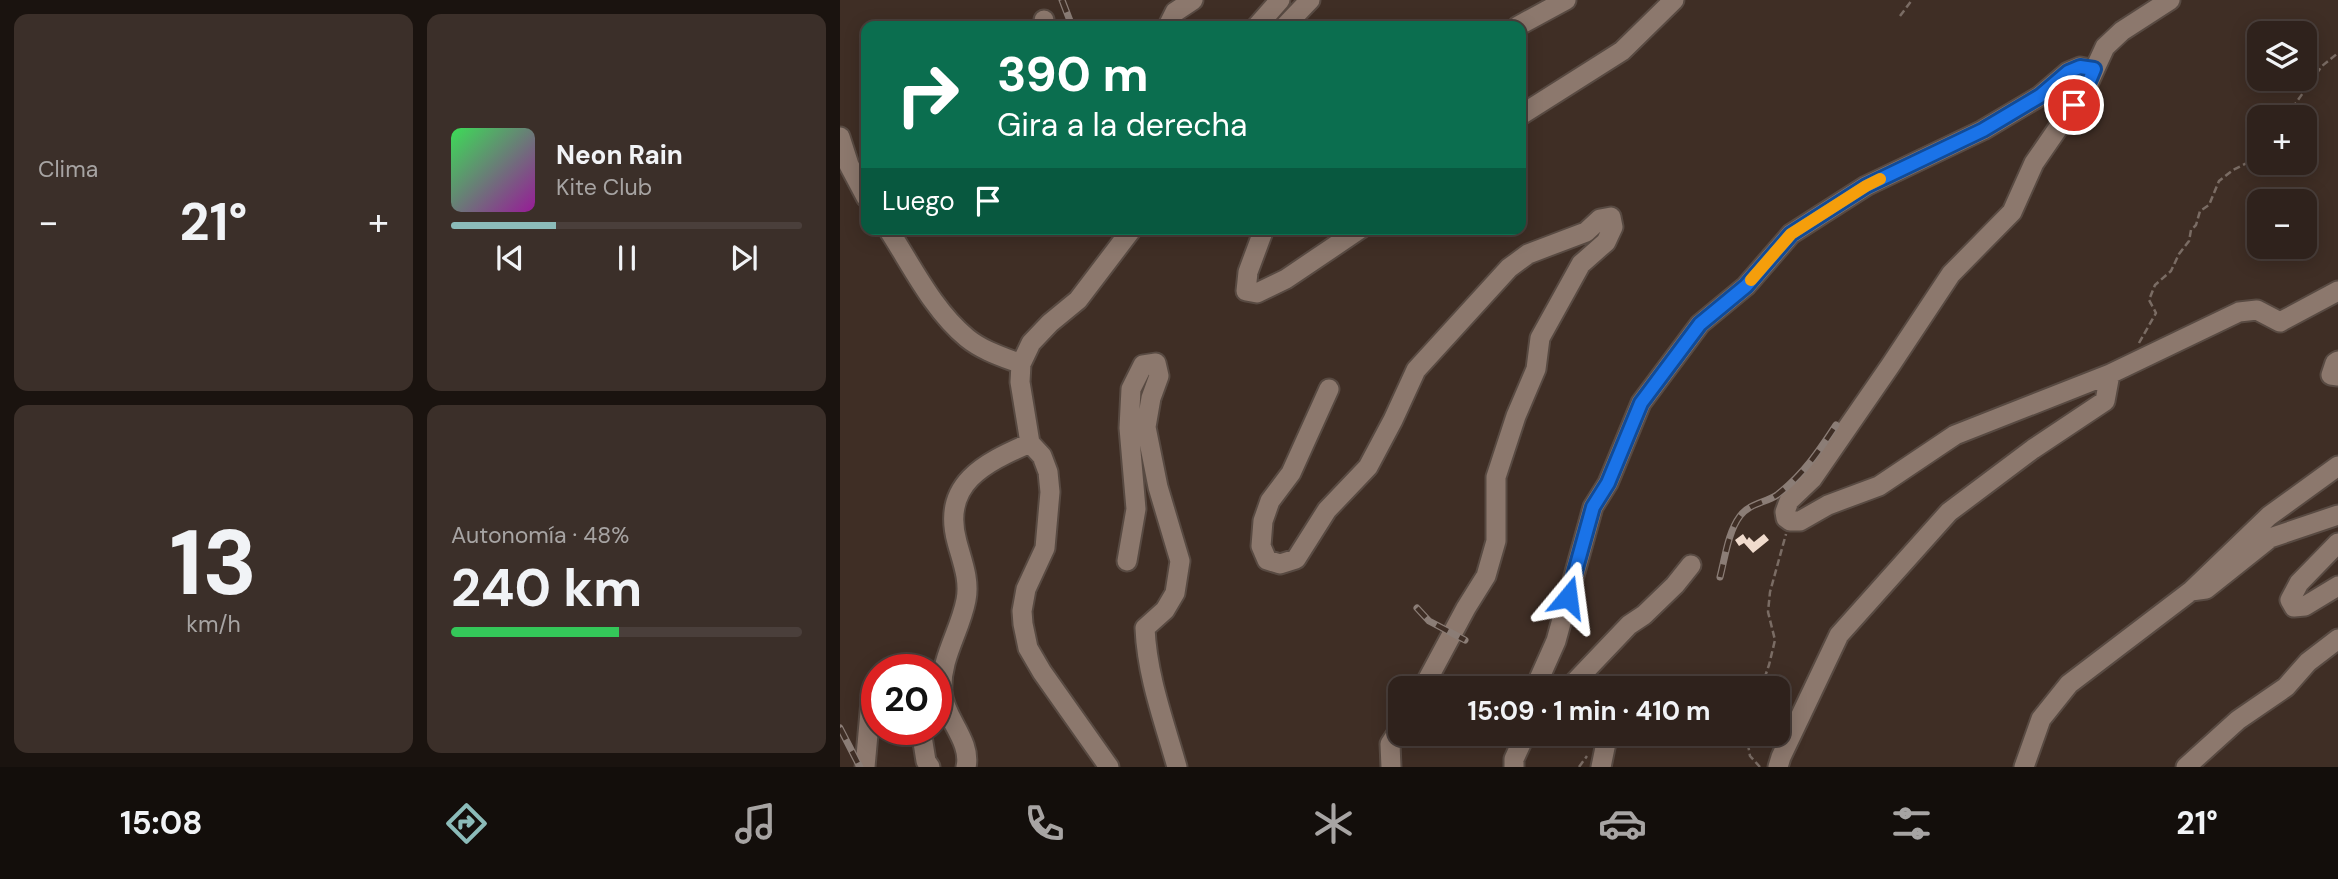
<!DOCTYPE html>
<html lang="es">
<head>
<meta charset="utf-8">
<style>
	:root { --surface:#2f221c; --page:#3b2f29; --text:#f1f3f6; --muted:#a7a4a3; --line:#4a3f3b; --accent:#8bbbb9 }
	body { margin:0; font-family:"DM Sans",sans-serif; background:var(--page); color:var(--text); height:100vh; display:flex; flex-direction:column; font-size:26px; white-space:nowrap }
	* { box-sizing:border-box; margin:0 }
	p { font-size:23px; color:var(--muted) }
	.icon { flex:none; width:38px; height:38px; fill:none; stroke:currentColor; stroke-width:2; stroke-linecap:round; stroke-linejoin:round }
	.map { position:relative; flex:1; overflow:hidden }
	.drawer { display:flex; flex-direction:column; gap:14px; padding:14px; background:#1a130f; width:840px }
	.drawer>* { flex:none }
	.banner { position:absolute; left:21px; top:21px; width:665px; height:214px; border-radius:14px; box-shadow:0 4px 18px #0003,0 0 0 2px var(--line); background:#0b6e4f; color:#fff; overflow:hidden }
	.fabs { position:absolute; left:1407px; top:21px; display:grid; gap:14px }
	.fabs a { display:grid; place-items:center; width:70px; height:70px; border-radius:14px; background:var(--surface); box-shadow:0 4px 18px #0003,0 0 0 2px var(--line); font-size:35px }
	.speed { position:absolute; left:21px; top:654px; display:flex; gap:14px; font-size:35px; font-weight:700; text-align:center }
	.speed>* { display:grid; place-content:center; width:91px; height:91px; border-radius:50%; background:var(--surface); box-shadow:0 4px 18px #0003,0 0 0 2px var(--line); line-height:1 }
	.speed .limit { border:10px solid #d22; background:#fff; color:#111 }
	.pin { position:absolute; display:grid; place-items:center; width:60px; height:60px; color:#fff; margin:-30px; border:4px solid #fff; border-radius:50%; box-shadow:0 2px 7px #0007 }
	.me { position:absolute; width:77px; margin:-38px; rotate:16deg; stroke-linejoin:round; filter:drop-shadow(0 0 5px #0008) }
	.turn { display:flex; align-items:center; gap:24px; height:147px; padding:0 21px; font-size:32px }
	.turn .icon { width:91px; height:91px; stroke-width:2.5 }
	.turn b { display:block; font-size:49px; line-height:60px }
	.then { display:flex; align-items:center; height:66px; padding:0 21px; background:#0003; gap:14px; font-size:26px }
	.big { font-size:52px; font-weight:700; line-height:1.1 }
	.drawer .tile { flex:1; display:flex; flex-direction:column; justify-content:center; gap:10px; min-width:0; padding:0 24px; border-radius:14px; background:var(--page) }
	.drawer .dial { align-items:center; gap:0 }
	.dial b { font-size:91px; line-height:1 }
	.song { display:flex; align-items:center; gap:21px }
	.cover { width:84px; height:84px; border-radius:10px; background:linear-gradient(135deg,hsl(130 70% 55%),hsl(300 70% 35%)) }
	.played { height:7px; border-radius:4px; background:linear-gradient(90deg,var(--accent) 30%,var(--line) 30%) }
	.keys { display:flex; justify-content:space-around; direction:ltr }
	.heat { display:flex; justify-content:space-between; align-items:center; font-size:38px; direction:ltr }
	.charge { height:10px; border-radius:5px; background:linear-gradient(90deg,#34c759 48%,var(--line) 0) }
	.drawer .tiles { flex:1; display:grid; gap:14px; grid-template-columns:repeat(2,1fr) }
	.trip { position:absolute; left:548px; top:676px; width:402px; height:70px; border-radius:14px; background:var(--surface); box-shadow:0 4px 18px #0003,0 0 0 2px var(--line); font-weight:700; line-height:70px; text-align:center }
	.menu { display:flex; height:112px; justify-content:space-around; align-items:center; background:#130e0b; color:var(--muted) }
	.menu .icon { width:49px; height:49px }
	.menu .active { color:var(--accent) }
	.menu b { font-size:32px; color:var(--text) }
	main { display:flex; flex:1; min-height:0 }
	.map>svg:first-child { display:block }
	.building { fill:#f0dbcd }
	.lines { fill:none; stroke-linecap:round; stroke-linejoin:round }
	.minor-casing { stroke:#584a42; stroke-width:23 }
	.path { stroke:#7a6c64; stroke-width:2.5; stroke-dasharray:7 3.5; stroke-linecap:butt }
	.minor { stroke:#8c786d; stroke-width:19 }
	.rail-casing { stroke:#8b7d76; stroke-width:7 }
	.rail { stroke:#3f2e25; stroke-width:4.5; stroke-dasharray:13; stroke-linecap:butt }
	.route-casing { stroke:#114b97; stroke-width:18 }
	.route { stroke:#1a73e8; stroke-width:12 }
	.slow { stroke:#f59e0b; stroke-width:12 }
</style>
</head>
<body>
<main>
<section class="drawer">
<div class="tiles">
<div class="tile"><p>Clima</p>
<div class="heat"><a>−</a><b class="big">21°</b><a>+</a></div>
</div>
<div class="tile">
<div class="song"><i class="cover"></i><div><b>Neon Rain</b><p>Kite Club</p></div></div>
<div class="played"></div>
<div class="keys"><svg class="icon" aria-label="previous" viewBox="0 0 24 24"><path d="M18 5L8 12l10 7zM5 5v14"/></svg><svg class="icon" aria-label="pause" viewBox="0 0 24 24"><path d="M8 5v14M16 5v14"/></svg><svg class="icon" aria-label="next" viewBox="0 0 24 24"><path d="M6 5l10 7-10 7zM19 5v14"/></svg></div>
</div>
<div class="tile dial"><b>13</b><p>km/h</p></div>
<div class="tile"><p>Autonomía · 48%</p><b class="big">240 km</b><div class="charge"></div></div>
</div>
</section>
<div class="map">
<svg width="1498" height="767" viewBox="0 0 1498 767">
	<rect width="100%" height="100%" fill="#3f2e25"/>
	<!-- building -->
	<path class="building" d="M903,534L907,540L909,537L914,542L924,534L929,540L913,553L904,543L899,546L895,540Z"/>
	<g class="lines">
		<!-- minor casing -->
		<g class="minor-casing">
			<path id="minor" d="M1330,0L1282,31L1265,47L1247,86L1194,163L1172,212L1111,274L1050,366L972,479L949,501L945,512L946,518L950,521H960L988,505L1039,486L1115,435L1270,374L1399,312L1417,310L1440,322L1498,291
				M204,20V26
				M328,26L335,12L353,0
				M417,26L440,0
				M445,26L470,0
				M678,26L726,0
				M681,115L782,51L834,0
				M0,137L9,165L26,197
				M48,229C72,266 93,310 127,338C143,351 163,357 181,364
				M424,229L408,272L406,291L417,293L446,279L520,229
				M1498,361L1495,363L1491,375L1498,376
				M489,389L451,473L430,501L423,521L421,546L427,560L440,564L456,559L487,510L528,467L553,420L576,370L669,268L688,254L746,232L760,219L771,217L773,227L766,242L741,264L700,338L696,369L676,416L656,477V541L646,576L626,608L583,688
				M1498,466L1429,516L1351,591L1366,589L1430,538L1498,515
				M1498,543L1459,583L1450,600L1454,607L1465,606L1498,586
				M287,561L296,509L289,428L291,389L303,365L316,363L319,376L311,398L306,427L318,487L340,561L335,593L325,610L305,628C307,676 324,721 337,767
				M695,688L716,641L753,507L768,483L801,403L860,324L906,286L951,234L1026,186L1143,130L1200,96L1228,72L1240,67L1254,70
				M729,688L789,625L804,615L835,585L851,565
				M81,730L86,761L90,767
				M25,767L31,701L37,685
				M126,767C132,741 104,718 102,692C100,658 120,632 126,600C130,580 122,561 117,542C101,484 144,463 190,443
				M269,767L202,672L188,648L183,624L182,611L186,589L205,548L210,492L208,472L202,456L190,443L180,382L181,364L191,343L210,323L238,300L292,229
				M551,767L550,744L560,729
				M674,767V759L686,733
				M761,767L768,733
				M938,767L941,757L999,635L1109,512L1193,449L1265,401L1270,374
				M1184,767L1201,719L1229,684L1351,591
				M1346,767L1398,720L1446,687L1468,662L1498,639"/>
		</g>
		<!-- path -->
		<path class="path" d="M1060,16L1072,0
			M1446,117L1482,66L1498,53
			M1299,343L1316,313L1309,300L1315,285L1331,271L1339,254L1349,241L1351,230L1356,225L1360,211L1369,205L1379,181L1393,170L1419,157
			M921,688L929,665L935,640L928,612L930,592L946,534
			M906,733L910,756L920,767
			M739,767L747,756"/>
		<!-- minor -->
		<use href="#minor" class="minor"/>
		<!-- rail casing -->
		<g class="rail-casing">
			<path id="rail" d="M222,0L232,26
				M880,577C885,558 888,532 900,516C910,503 925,503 937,495C963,475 979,451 996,425
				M577,608L589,621L625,640
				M0,728L20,767"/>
		</g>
		<!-- rail -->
		<use href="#rail" class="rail"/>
	</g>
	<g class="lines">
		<!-- route casing -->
		<g class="route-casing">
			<path id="route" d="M728,597L753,507L768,483L801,403L860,324L906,286L951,234L1026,186L1143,130L1200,96L1228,72L1240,67L1254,69L1247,86L1234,105"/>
		</g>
		<!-- route -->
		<use href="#route" class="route"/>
		<!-- slow -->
		<path class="slow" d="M911,280L951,234L1026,186L1040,179"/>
	</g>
</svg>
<div class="fabs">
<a><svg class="icon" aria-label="layers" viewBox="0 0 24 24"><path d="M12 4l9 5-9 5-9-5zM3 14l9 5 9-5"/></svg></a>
<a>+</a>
<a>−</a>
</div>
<div class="speed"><div class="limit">20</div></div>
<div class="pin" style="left:1234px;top:105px;background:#d93025"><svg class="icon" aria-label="arrive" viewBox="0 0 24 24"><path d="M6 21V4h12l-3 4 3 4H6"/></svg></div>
<svg class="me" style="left:728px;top:597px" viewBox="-20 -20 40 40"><path d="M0-17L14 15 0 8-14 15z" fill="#1a73e8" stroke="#fff" stroke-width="4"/></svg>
<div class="trip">15:09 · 1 min · 410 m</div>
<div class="banner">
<div class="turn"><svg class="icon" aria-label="right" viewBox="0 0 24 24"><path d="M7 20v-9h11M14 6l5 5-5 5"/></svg><div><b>390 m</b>Gira a la derecha</div></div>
<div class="then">Luego<svg class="icon" aria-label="arrive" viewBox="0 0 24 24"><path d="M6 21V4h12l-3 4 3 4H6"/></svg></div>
</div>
</div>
</main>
<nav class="menu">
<b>15:08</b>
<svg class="icon active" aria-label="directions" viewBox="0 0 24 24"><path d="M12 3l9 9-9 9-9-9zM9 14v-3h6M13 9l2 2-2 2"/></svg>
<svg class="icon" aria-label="music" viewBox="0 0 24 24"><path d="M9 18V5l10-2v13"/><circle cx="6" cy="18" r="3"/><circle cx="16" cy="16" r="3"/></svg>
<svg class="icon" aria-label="phone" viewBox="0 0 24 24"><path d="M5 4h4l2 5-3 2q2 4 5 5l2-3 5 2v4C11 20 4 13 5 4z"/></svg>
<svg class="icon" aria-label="climate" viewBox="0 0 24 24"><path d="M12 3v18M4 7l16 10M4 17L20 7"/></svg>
<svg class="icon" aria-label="car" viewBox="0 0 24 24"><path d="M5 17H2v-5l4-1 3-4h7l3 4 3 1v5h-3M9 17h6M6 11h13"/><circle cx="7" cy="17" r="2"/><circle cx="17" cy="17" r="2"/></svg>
<svg class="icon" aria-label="filters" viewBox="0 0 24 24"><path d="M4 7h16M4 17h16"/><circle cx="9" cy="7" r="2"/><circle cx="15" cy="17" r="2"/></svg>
<b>21°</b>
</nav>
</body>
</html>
